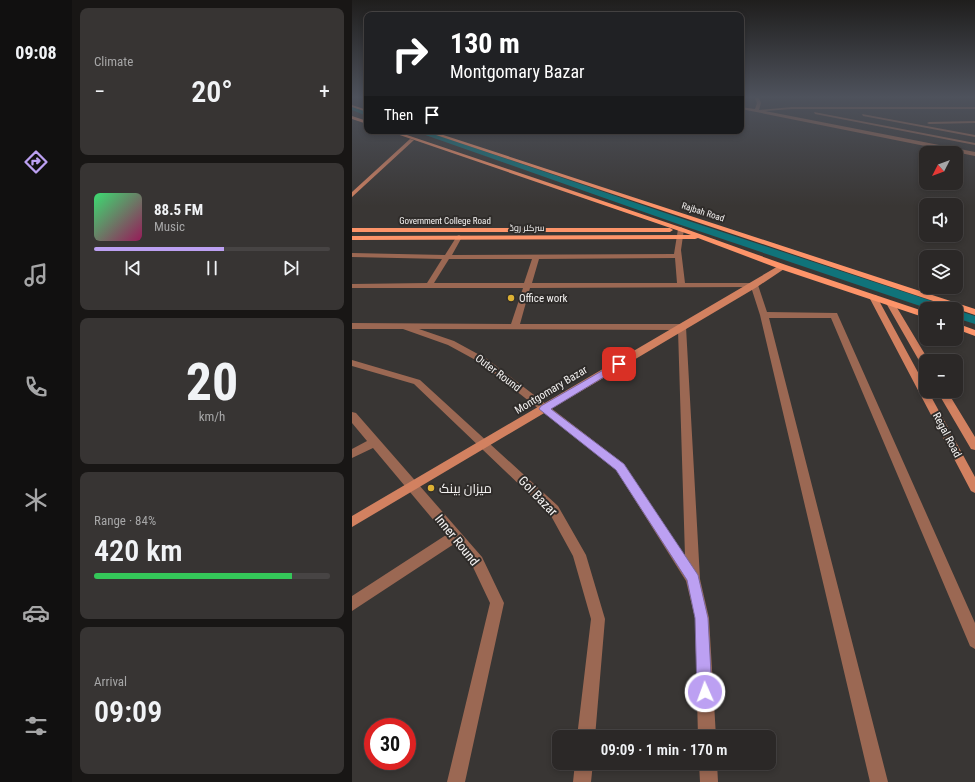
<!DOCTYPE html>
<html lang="en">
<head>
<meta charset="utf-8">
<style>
	:root { --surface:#2b2827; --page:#373433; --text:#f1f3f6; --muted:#a6a6a7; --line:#474444; --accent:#bca0f2 }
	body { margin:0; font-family:"Roboto Condensed",Cairo,sans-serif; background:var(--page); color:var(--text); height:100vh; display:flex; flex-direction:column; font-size:15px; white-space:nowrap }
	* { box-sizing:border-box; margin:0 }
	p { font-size:13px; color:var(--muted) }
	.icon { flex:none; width:22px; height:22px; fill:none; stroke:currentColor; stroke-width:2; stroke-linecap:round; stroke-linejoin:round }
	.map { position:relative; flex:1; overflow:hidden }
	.panel { display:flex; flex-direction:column; gap:8px; padding:8px; background:#181615; width:280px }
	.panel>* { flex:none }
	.top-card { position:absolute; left:12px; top:12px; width:380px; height:122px; border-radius:8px; box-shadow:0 2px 6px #0003,0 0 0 1px var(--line); background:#202124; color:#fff; overflow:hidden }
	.needle { width:26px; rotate:228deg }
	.tools { position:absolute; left:567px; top:146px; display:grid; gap:8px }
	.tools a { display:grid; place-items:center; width:44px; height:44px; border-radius:8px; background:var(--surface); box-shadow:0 2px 6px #0003,0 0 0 1px var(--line); font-size:20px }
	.speed { position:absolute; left:12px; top:718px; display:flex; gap:8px; font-size:20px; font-weight:700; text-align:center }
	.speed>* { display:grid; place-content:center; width:52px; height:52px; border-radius:50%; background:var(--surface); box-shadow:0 2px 6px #0003,0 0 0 1px var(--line); line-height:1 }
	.speed .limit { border:6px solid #d22; background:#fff; color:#111 }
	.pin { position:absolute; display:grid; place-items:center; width:34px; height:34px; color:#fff; margin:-17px; border-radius:8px; box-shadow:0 2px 6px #0006 }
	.me { position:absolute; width:44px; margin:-22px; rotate:358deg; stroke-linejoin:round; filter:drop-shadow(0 0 3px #0008) }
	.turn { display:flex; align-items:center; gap:14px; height:84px; padding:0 20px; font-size:18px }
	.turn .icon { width:52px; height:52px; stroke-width:2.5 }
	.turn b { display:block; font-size:28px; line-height:34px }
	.then { display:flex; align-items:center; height:38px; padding:0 20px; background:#0003; gap:8px; font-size:15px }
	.big { font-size:30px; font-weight:600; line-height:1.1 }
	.panel .widget { flex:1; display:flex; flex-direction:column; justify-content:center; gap:6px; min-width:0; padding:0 14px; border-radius:8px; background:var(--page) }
	.panel .dial { align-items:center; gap:0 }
	.dial b { font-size:52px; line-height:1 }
	.song { display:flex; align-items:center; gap:12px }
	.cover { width:48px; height:48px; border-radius:6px; background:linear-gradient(135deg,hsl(140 70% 55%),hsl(330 70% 35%)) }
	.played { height:4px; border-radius:2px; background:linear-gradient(90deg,var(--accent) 55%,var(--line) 55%) }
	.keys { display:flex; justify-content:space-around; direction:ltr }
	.heat { display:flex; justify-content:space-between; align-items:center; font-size:22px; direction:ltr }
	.charge { height:6px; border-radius:3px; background:linear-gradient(90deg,#34c759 84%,var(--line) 0) }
	.trip { position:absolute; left:200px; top:730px; width:224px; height:40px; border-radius:8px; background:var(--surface); box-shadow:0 2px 6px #0003,0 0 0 1px var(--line); font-weight:600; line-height:40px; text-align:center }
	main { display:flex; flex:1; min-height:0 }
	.tabs { display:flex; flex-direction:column; width:72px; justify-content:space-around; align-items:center; background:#111010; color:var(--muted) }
	.tabs .icon { width:28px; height:28px }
	.tabs .selected { color:var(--accent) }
	.tabs b { font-size:18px; color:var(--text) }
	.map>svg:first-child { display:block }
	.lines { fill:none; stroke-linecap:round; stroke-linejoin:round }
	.canal { fill:#10737a; fill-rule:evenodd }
	.street { fill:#9b6853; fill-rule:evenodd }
	.secondary { fill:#d28160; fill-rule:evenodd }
	.primary { fill:#fd9469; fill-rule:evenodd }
	.route { fill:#bca0f2; stroke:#7a689d }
	.poi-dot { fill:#ddb133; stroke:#2f2c2a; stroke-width:1.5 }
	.labels { text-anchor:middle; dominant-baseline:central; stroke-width:4; stroke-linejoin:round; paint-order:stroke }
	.far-street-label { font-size:9px; fill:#f4f2f1; stroke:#2f2c2a }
	.poi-label { font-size:11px; fill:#f4f2f1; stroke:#2f2c2a; text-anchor:start }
	.street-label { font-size:11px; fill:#f4f2f1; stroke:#2f2c2a }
	.near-poi-label { font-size:13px; fill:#f4f2f1; stroke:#2f2c2a; text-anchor:start }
	.near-street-label { font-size:13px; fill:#f4f2f1; stroke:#2f2c2a }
</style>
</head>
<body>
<main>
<nav class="tabs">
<b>09:08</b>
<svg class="icon selected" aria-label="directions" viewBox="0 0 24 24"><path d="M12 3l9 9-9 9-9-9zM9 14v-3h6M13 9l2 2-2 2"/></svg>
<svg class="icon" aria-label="music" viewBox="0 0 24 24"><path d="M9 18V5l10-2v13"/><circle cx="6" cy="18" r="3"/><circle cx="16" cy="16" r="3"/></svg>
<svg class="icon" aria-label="phone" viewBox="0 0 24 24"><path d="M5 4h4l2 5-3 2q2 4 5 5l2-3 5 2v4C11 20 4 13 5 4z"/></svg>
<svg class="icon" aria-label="climate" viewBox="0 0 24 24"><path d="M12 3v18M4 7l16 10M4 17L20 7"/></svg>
<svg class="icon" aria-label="car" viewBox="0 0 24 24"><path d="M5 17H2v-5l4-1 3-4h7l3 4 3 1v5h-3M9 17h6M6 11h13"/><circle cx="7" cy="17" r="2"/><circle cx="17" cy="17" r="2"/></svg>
<svg class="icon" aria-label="filters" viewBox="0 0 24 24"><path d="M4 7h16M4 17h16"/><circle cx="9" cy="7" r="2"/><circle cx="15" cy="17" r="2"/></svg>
</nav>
<section class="panel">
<div class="widget"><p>Climate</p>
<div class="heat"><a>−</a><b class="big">20°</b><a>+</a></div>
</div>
<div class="widget">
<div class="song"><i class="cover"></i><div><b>88.5 FM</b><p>Music</p></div></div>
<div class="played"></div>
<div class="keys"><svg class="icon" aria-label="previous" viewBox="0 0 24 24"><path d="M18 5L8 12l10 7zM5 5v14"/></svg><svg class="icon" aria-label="pause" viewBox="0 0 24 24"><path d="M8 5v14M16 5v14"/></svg><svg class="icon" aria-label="next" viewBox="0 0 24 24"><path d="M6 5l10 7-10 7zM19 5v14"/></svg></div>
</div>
<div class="widget dial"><b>20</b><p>km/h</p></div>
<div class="widget"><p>Range · 84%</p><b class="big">420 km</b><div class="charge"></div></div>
<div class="widget"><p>Arrival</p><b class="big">09:09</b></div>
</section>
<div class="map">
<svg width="623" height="782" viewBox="0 0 623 782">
	<rect width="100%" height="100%" fill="#393634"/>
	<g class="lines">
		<!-- canal -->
		<path class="canal" d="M0,106L15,112V116L0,110Z
			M62,131H73L334,220L595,306L597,309H577L326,224Z
			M604,310L623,316V324L604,318Z"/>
		<!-- street -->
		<path class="street" d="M402,96H406L409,103L407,110L440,107H623V109H440L413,111L623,152V156L389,109V107L403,109L405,103Z
			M423,96H618L616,97Z
			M462,112L623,143V145L463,114Z
			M510,114L623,135V137L511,116Z
			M623,121V123L577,124L575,123L577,122Z
			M329,227L332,229L329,250L333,283H402L406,285L415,312L485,313L623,623V649L618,646L479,318H417L536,782H518L408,315L399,287L178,288L168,324H330L334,327L348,579L357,618L364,737H346L343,618L334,581L264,470L129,363L96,345L51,329H0V323L159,324L171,288H0V284L75,283L90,259L0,257V253L93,255L105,236L107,235L110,237L100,255L322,254L326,229ZM323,258L325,283H180L187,259ZM97,259H180L172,283H82ZM67,329L326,330L333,556L272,464L135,359L102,341Z
			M0,360L68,380L206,506L234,555L253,619L243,737H225L239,619L221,556L198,514L62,384L0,366Z
			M0,412L4,413L130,557L152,603L113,782H95L138,603L120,565L102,544L0,611V596L94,535L21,448L0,458V449L15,441L0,423Z
			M223,763H241L239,782H221Z
			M347,763H365L366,782H348Z"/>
		<!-- secondary -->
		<path class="secondary" d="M58,139L62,140L0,197V192Z
			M428,265H431L435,267L405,287L0,527V516Z
			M518,295H524L525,297L574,387V391H576L623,477V493L619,491L517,297Z
			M535,301H541L577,361H574V367L569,364L534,303Z
			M585,391H595L623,437V450L619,449Z"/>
		<!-- primary -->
		<path class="primary" d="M0,105L15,110V112L0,107Z
			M0,116L15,121V124L0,119Z
			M36,131H43L331,228L434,265L574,312V318L428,269L346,238L343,239L0,240V236L339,235Z
			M72,131H79L623,309V315Z
			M0,228H318L321,230L318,232H0Z
			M604,323L623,330V336L604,329Z"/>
	</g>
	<!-- sky -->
	<linearGradient id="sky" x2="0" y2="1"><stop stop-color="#1f1e1d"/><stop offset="0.47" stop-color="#4e525c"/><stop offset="1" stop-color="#4e525c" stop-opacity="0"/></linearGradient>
	<rect width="623" height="206" fill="url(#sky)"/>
	<!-- route -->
	<path class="route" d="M267,361L271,364L270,366L199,409L272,464L346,575L356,618L360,692L358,697L353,700L348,697L345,692L343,618L335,580L264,470L187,409L189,406Z"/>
	<!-- markers -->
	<g class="poi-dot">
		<circle cx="159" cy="298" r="4"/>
		<circle cx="79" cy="488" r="4"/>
	</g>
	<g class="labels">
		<!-- far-street labels -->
		<g class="far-street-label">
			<text transform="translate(351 212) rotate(18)">Rajbah Road</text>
			<text x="93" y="221">Government College Road</text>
			<text x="175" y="228">سرکلر روڈ</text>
		</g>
		<!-- poi labels -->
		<g class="poi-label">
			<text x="167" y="298">Office work</text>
		</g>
		<!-- street labels -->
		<g class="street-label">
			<text transform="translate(146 373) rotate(37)">Outer Round</text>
			<text transform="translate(199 390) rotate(-31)">Montgomary Bazar</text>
			<text transform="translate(595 435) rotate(62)">Regal Road</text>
		</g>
		<!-- near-poi labels -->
		<g class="near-poi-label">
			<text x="87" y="488">میزان بینک</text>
		</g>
		<!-- near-street labels -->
		<g class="near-street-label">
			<text transform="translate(186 496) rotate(46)">Gol Bazar</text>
			<text transform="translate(105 540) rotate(51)">Inner Round</text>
		</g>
	</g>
</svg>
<div class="tools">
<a><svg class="needle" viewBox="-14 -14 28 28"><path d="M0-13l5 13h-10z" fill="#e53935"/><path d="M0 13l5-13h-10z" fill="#a6a6a7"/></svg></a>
<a><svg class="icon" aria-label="sound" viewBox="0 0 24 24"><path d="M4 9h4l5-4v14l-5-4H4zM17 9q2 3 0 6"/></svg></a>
<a><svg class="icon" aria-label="layers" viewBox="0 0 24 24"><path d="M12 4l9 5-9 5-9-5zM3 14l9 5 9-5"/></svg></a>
<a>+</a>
<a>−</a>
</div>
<div class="speed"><div class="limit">30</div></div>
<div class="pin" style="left:267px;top:364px;background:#d93025"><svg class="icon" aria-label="arrive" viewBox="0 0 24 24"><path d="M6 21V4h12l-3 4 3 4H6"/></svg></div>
<svg class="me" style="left:353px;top:692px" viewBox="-20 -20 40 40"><circle r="17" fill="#bca0f2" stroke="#fff" stroke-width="3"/><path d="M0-11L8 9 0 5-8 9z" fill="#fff"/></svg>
<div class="trip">09:09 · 1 min · 170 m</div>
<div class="top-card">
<div class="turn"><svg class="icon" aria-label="right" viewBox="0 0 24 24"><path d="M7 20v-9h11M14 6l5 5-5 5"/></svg><div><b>130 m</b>Montgomary Bazar</div></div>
<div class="then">Then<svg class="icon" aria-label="arrive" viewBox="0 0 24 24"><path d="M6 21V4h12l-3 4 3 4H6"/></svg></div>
</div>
</div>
</main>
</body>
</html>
